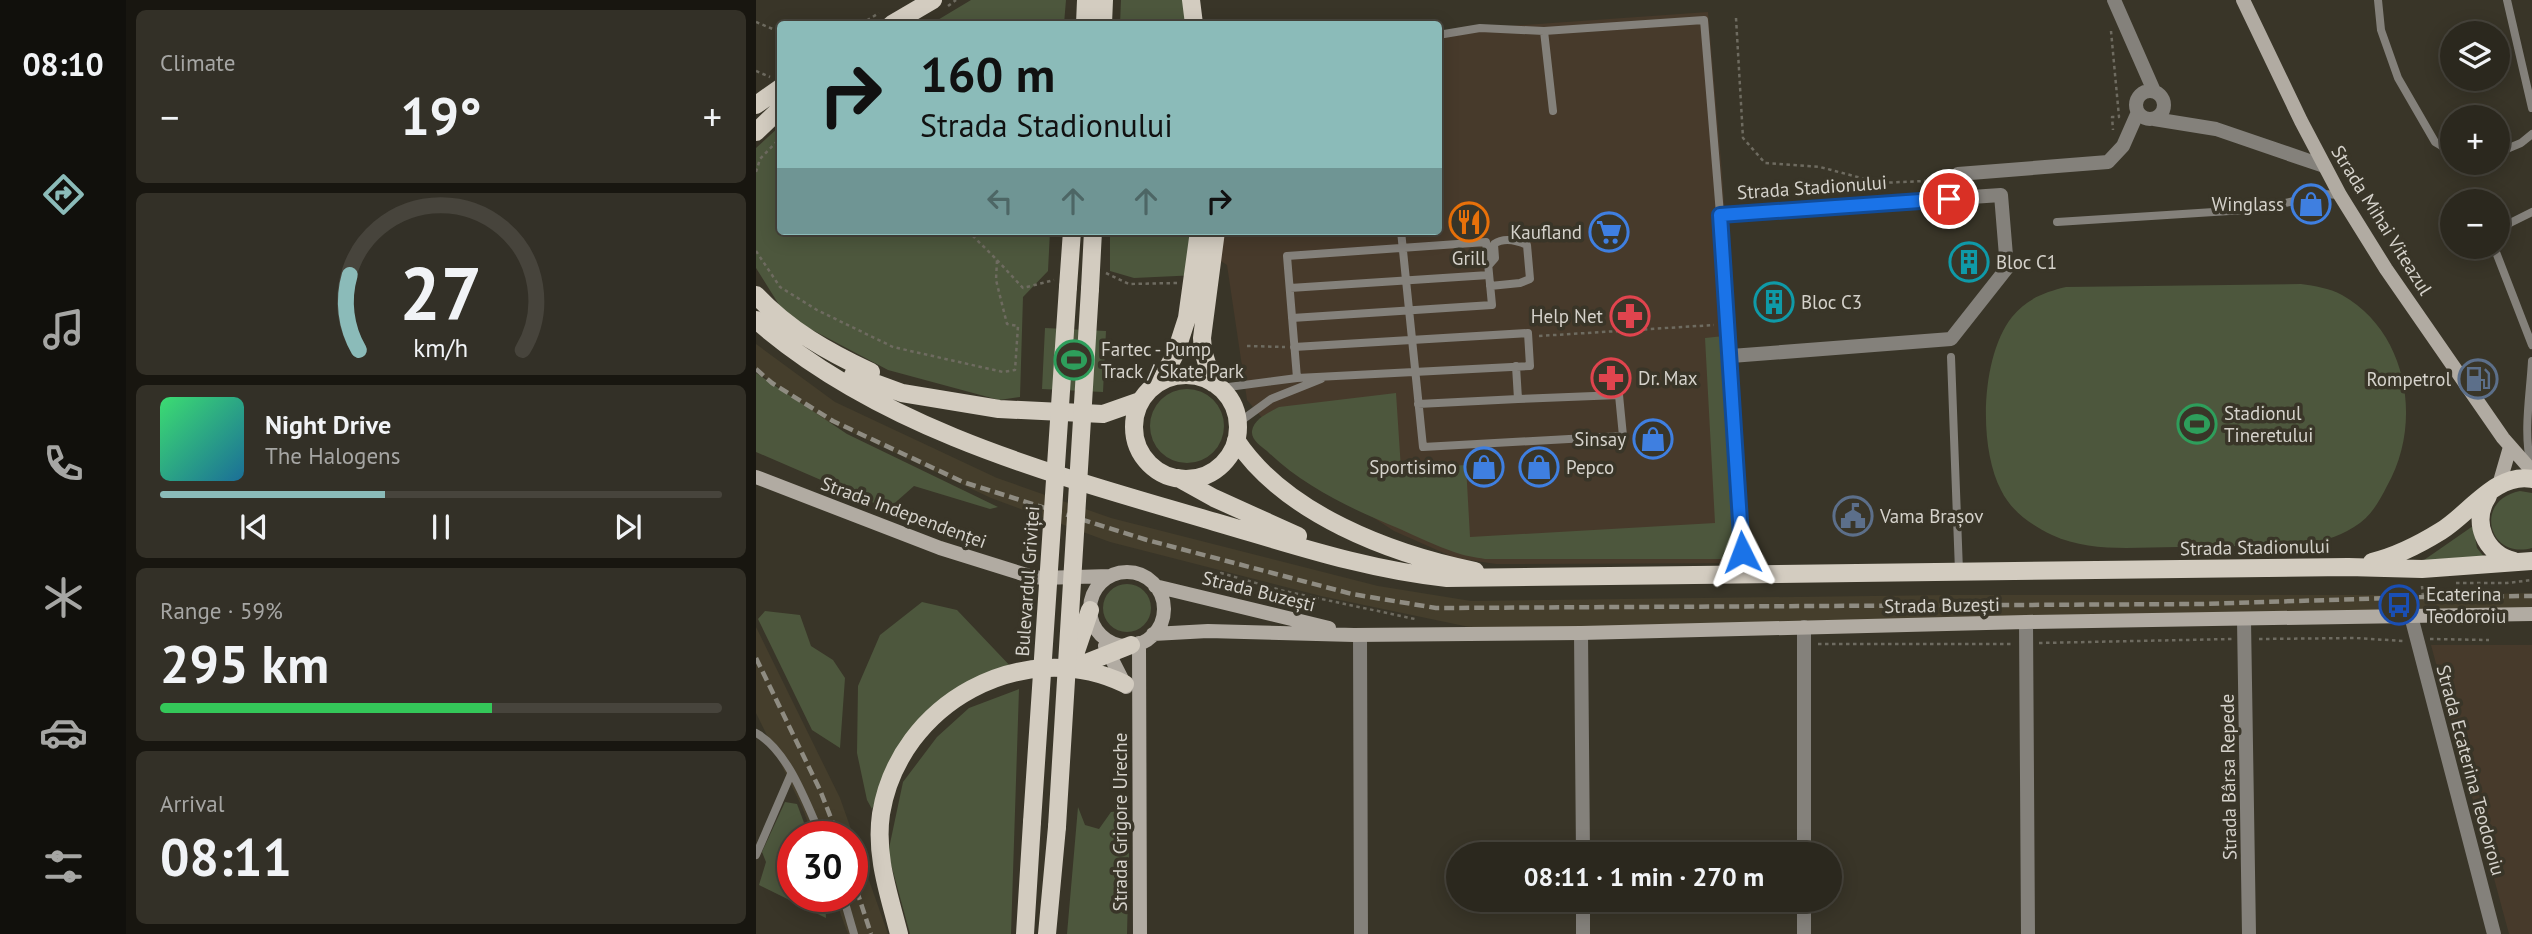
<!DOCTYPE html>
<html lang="en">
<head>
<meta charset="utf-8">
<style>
	:root { --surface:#2b281e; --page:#333027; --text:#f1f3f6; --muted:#a6a6a4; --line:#47443c; --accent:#8bbbb9 }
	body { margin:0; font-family:"PT Sans",sans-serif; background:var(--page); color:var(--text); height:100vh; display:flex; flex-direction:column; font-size:26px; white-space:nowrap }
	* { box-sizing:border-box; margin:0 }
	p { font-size:23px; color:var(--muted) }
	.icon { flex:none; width:38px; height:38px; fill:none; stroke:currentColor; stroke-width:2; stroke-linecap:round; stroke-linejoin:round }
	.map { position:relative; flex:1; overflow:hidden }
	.panel { display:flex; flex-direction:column; gap:10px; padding:10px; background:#181610; width:630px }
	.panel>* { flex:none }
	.banner { position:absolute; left:21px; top:21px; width:665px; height:214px; border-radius:7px; box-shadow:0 4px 18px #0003,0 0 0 2px var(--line); background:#8bbbb9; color:#111; overflow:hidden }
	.tools { position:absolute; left:1684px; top:21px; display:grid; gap:14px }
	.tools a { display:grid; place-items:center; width:70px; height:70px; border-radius:50%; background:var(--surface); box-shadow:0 4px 18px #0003,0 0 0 2px var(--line); font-size:35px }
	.speed { position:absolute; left:21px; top:821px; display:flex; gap:14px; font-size:35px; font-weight:700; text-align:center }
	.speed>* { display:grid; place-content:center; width:91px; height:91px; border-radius:50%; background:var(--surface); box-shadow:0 4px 18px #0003,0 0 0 2px var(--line); line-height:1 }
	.speed .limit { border:10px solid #d22; background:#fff; color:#111 }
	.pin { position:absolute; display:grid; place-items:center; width:60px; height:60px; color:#fff; margin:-30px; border:4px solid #fff; border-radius:50%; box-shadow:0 2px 7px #0007 }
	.me { position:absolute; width:77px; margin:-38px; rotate:357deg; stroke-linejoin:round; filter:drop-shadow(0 0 5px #0008) }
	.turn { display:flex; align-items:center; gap:24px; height:147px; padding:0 28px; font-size:32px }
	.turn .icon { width:91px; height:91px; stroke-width:2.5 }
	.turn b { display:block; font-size:49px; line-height:60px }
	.lanes { display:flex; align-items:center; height:66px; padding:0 28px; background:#0003; justify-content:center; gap:35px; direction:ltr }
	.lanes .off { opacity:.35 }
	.big { font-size:52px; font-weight:700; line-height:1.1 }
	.panel .widget { flex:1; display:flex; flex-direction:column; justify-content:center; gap:10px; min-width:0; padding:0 24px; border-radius:10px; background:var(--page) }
	.panel .dial { align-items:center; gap:0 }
	.dial svg { height:182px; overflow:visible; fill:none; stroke:var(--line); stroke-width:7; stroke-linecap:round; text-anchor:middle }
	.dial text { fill:var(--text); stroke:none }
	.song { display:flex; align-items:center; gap:21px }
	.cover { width:84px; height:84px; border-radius:10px; background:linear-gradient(135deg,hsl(140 70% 55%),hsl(200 70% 35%)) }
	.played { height:7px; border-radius:4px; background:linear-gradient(90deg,var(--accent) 40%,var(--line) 40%) }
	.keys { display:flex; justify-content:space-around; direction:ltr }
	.heat { display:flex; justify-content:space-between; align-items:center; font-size:38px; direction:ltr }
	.charge { height:10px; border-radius:5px; background:linear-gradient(90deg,#34c759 59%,var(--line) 0) }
	.trip { position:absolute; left:690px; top:842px; width:396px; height:70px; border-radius:35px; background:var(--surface); box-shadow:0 4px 18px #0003,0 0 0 2px var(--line); font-weight:700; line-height:70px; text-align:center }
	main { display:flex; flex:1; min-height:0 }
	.menu { display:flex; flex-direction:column; width:126px; justify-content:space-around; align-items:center; background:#11100c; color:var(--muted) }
	.menu .icon { width:49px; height:49px }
	.menu .on { color:var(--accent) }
	.menu b { font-size:32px; color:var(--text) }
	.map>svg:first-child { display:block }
	.commercial { fill:#473a2b }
	.built { fill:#453e2c }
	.green { fill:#4d573d }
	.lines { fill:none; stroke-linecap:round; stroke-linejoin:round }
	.path { stroke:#6e6b60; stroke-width:2.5; stroke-dasharray:3.5 3.5; stroke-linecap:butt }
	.lane { stroke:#84817b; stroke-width:8 }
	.street { stroke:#84817b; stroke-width:14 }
	.secondary { stroke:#b1aba2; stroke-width:14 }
	.primary { stroke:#d3ccc0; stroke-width:18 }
	.rail { stroke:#8f8c82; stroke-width:4.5; stroke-dasharray:10 5; stroke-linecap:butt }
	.primary-bridge { stroke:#d3ccc0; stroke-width:18 }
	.route-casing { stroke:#114b97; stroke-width:18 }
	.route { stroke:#1a73e8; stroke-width:12 }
	.labels { text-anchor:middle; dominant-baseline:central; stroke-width:7; stroke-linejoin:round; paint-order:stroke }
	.street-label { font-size:19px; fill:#d5d2cb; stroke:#393528 }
	.poi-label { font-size:19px; fill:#d5d2cb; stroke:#393528; text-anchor:start }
</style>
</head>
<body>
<main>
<nav class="menu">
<b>08:10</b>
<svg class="icon on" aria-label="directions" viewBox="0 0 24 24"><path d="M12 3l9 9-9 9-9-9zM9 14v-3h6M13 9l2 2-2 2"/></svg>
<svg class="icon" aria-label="music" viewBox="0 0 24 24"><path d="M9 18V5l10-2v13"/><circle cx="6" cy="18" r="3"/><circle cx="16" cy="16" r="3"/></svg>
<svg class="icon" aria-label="phone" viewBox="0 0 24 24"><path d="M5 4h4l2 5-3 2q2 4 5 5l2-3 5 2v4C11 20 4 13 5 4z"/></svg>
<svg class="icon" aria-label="climate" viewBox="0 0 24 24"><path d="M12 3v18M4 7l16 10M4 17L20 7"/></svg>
<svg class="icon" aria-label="car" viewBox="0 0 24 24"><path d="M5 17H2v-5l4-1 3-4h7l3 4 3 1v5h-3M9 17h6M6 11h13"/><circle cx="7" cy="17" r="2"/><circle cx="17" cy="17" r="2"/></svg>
<svg class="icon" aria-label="filters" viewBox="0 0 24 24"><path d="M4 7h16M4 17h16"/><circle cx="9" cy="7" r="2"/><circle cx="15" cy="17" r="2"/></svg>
</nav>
<section class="panel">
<div class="widget"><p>Climate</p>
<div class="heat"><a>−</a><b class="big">19°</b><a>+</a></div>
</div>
<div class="widget dial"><svg viewBox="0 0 100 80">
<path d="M14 69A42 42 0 1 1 86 69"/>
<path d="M14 69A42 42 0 0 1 10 36" stroke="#8bbbb9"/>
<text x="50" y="56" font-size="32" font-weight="700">27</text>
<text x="50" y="72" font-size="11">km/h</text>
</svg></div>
<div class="widget">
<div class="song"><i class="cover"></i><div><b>Night Drive</b><p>The Halogens</p></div></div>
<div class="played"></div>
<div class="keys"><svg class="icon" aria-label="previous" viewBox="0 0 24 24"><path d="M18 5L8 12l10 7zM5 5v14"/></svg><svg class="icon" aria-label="pause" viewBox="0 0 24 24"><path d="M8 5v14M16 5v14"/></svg><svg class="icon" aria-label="next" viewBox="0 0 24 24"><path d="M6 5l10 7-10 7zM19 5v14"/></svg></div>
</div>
<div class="widget"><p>Range · 59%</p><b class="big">295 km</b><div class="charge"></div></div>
<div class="widget"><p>Arrival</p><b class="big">08:11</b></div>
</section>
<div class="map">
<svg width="1776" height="934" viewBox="0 0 1776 934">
	<rect width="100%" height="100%" fill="#393528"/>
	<!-- commercial -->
	<path class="commercial" d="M952,12L966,172L993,563L740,564L699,558L638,531L578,492L519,433L491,400L471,265L463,260L461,231H682L683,31Z
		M1675,645H1776V934H1753Z"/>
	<!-- built -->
	<path class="built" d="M0,344L79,402L241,478L355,518L622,586L715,601L1192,595H1681L1776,593V614L718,628L565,596L354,542L235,498L67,419L0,371Z
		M0,627L84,798L132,934H92L78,896H96V836H57L46,807L0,713Z"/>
	<!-- green -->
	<path class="green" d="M215,0H310L308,24H175Z
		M365,0H428L430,24H364Z
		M24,126V231H294L292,271L267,297L264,397L243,400L132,370L30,316L0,268V148Z
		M354,231H437L442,275L378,278L354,271Z
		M1545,284C1559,286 1573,288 1586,295C1652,332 1667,423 1631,486C1623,502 1614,518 1598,527C1581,538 1563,542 1543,545C1502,546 1462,546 1421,547C1379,547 1335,553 1296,535C1275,525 1255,511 1245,490C1222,446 1225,356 1256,317C1270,299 1289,292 1310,287Z
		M289,328L350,331L347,392L286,389Z
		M968,336L980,559H729C719,557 708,556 698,552C680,546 662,537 644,529C596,509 549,488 511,451C505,446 495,440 496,431C498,418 514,412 523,407L640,393L645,469L710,465L714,537L959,523L949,338Z
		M0,373L91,434L242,507L234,509L158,486L132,509L0,452Z
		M394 426a37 37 0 1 1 74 0a37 37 0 1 1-74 0Z
		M1764,491L1776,493V548C1732,560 1717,500 1764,491Z
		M1717,526L1721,548L1729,558L1671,565L1668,560Z
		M347 608a24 24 0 1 1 48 0a24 24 0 1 1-48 0Z
		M166,602L201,610L258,670L146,742L116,809L111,800L101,753L102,686L124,635Z
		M9,611L44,615L55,646L77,660L89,678L84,748L56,730L2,619Z
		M263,689L255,934H154L132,853L147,782L181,737L213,708Z
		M29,802L41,804L53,836H37V896H65L69,901L70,918L3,885L10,862L6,852Z
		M322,807L329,825L343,829L355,812L374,810L371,934H311Z"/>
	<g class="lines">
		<!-- path -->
		<path class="path" d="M192,6L200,0
			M980,18L987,138L1009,163L1064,167L1124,183L1190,180
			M0,22L24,32
			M105,24L123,13
			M1355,31L1363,117H1356L1357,130
			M0,71L14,77
			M0,172L4,159L24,138
			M0,251L24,287L61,310L137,347L247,372L259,370L262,326L251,324L240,280L241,260L212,231
			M241,260L267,288L298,280
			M350,273L373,284L421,283
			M783,336L958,325
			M491,346L529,347
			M1700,583H1751L1776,580
			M1666,586L1667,597L1671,603
			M461,587L465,573L528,591L659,619
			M1503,639L1599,638L1647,641
			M1674,639L1733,640
			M1283,643L1476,639
			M1062,644H1255"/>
		<!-- lane -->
		<path class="lane" d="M1622,0L1625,30L1642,78L1679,142L1696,152
			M1751,0L1776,108
			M788,31L797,111
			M682,35L724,28L788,31L948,20L964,214
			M1741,153L1765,143L1776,134
			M1301,222L1505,209L1567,194L1584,195
			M645,231L667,447L867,436L863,395L762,399L760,366
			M1741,236L1754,223L1776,212
			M1738,247L1776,345
			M732,266L739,258L738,244C748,237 760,240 771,245L774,279L764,283L734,286
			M534,288L733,275
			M536,318L736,305L730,242L531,256L541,378
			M1195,357L1203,571
			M465,388L541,378L774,366L772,333L538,347
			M662,404L762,399
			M482,423L515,399L565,379
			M1775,466C1767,432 1774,396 1776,361
			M0,733C32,750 51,805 65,836
			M0,855L35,774
			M87,896L98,934"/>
		<!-- street -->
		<path class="street" d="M1358,0L1398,91
			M1380 105a14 14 0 1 1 28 0a14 14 0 1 1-28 0Z
			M1398,119L1460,129L1568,166
			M1202,174L1352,162L1367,146L1382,112
			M975,356L1195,339L1251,268L1245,195L964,214L987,575
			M1655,616L1738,934
			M1488,620L1493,934
			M1270,622L1272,934
			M825,633L827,854
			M604,635L605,934
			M1048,854V627
			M827,900V934
			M1048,900V934"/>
		<!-- secondary -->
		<path class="secondary" d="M1487,0L1545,121L1584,195L1630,269L1747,438L1776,471
			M0,477L184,548L267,574L285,578L354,576
			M1743,485L1754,447
			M334 609a37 37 0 1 1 74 0a37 37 0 1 1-74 0Z
			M399,586L573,628
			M397,634L452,631L598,635L825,633L1270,622L1776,614
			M383,643L384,934
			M349,646L370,687"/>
		<!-- primary -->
		<path class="primary" d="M435,0L438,24
			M136,24L177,0
			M329,24L330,0
			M347,24L348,0
			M0,105L24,88
			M0,132L24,109
			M312,287L316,231
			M334,289L337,231
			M0,295C33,330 72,352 115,372
			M0,320C127,431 300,475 459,522C535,544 611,570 691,578L1592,567L1666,569L1776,561
			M97,375L146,393L243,409L347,414L384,401
			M378 427a52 52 0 1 1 104 0a52 52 0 1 1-104 0Z
			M405,381L420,352L431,318L443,231
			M457,383L447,351L446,338L460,231
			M480,440C529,514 635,554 719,571
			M422,478L458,498L542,536
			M1732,496C1715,522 1729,554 1758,561
			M1616,562C1641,556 1664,544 1685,531C1713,514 1740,472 1776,479
			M317,668L375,645
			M314,669L334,610
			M143,934C133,894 119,856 125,814C143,703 267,635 369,684
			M269,934L276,822
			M291,934L301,827"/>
		<!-- rail -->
		<path class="rail" d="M0,369L16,383L77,421L207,482L391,540L596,594L680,608L1446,604L1667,597L1776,596
			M0,658L64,790L82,836
			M96,876L115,934"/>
		<!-- primary-bridge -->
		<path class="primary-bridge" d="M276,822L312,287
			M301,827L334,289"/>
	</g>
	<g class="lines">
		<!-- route casing -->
		<g class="route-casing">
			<path id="route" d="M986,552L964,215L1193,199"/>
		</g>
		<!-- route -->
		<use href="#route" class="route"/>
	</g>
	<!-- icons -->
	<defs>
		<g id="shop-ring" transform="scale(2.0125)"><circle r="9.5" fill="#393528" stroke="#3f7fe0" stroke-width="1.5"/><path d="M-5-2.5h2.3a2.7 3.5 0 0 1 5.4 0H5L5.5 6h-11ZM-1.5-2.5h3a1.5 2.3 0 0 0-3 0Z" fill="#3f7fe0"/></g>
		<g id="restaurant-ring" transform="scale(2.0125)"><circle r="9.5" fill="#393528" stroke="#e8710a" stroke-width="1.5"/><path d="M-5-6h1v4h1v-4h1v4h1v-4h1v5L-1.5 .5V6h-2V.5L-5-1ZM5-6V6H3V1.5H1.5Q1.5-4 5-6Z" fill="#e8710a"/></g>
		<g id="supermarket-ring" transform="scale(2.0125)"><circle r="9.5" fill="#393528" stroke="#3f7fe0" stroke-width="1.5"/><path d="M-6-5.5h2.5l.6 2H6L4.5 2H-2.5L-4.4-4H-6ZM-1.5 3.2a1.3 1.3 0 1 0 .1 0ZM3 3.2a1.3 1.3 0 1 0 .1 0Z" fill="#3f7fe0"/></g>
		<g id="building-ring" transform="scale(2.0125)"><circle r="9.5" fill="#393528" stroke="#0f9aa8" stroke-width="1.5"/><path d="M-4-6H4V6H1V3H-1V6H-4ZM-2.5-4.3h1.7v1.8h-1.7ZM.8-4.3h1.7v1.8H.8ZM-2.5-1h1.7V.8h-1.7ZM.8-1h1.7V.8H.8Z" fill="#0f9aa8"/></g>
		<g id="pharmacy-ring" transform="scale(2.0125)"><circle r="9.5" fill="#393528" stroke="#e0444e" stroke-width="1.5"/><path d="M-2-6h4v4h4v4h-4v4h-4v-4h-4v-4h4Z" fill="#e0444e"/></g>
		<g id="stadium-ring" transform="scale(2.0125)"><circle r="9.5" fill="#393528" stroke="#2e9e5b" stroke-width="1.5"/><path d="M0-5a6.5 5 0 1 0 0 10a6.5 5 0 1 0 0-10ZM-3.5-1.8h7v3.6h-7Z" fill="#2e9e5b"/></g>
		<g id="fuel-ring" transform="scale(2.0125)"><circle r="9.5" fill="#393528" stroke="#5c6f8a" stroke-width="1.5"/><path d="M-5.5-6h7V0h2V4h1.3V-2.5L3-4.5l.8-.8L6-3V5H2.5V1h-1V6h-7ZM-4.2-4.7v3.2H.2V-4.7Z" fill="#5c6f8a"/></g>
		<g id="civic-ring" transform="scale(2.0125)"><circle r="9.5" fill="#393528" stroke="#5c6f8a" stroke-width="1.5"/><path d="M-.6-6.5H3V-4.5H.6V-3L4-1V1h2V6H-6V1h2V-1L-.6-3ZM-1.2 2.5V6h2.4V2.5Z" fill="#5c6f8a"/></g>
		<g id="bus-ring" transform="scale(2.0125)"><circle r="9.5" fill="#393528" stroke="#1a4fb4" stroke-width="1.5"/><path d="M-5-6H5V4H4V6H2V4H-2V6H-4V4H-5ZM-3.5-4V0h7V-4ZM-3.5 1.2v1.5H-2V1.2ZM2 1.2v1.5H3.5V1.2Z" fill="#1a4fb4"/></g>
	</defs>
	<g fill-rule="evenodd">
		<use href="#shop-ring" x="1555" y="204"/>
		<use href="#restaurant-ring" x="713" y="222"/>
		<use href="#supermarket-ring" x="853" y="232"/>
		<use href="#building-ring" x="1213" y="262"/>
		<use href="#building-ring" x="1018" y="302"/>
		<use href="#pharmacy-ring" x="874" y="316"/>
		<use href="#stadium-ring" x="318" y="360"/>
		<use href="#pharmacy-ring" x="855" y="378"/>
		<use href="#fuel-ring" x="1722" y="379"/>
		<use href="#stadium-ring" x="1441" y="424"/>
		<use href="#shop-ring" x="897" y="439"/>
		<use href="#shop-ring" x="728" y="467"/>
		<use href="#shop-ring" x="783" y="467"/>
		<use href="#civic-ring" x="1097" y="516"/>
		<use href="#bus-ring" x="1643" y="605"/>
	</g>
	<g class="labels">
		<!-- street labels -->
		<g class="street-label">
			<text transform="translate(1056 187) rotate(-4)">Strada Stadionului</text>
			<text transform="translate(1626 220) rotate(58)">Strada Mihai Viteazul</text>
			<text transform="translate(148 512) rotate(20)">Strada Independenței</text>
			<text transform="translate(1499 547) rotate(-1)">Strada Stadionului</text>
			<text transform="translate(271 581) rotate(-86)">Bulevardul Griviței</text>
			<text transform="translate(503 591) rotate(14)">Strada Buzești</text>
			<text transform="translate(1186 605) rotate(-1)">Strada Buzești</text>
			<text transform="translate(1715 770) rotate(75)">Strada Ecaterina Teodoroiu</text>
			<text transform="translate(1472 777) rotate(-91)">Strada Bârsa Repede</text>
			<text transform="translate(364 822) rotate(-90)">Strada Grigore Ureche</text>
		</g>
		<!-- poi labels -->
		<g class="poi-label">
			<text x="1528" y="204" text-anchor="end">Winglass</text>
			<text x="826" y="232" text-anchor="end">Kaufland</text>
			<text x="713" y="258" text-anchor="middle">Grill</text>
			<text x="1240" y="262">Bloc C1</text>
			<text x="1045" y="302">Bloc C3</text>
			<text x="847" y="316" text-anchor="end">Help Net</text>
			<text x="345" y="349">Fartec - Pump<tspan x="345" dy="22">Track / Skate Park</tspan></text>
			<text x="882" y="378">Dr. Max</text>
			<text x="1695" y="379" text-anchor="end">Rompetrol</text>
			<text x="1468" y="413">Stadionul<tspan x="1468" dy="22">Tineretului</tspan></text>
			<text x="870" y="439" text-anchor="end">Sinsay</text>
			<text x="701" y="467" text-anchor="end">Sportisimo</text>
			<text x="810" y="467">Pepco</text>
			<text x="1124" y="516">Vama Brașov</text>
			<text x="1670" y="594">Ecaterina<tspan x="1670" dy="22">Teodoroiu</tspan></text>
		</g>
	</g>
</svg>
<div class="tools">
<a><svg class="icon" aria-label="layers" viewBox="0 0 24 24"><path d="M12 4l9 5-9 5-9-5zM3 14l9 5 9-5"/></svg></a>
<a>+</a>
<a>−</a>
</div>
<div class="speed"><div class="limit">30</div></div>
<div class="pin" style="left:1193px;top:199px;background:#d93025"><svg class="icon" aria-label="arrive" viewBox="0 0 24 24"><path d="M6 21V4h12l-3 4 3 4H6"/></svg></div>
<svg class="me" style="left:986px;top:552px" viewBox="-20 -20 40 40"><path d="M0-17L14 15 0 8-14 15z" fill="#1a73e8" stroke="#fff" stroke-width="4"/></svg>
<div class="trip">08:11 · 1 min · 270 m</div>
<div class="banner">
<div class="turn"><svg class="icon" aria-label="right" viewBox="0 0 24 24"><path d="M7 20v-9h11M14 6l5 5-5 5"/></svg><div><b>160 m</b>Strada Stadionului</div></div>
<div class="lanes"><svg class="icon off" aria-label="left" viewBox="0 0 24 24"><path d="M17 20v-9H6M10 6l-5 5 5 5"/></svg><svg class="icon off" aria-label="ahead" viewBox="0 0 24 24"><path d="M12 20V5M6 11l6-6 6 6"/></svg><svg class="icon off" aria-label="ahead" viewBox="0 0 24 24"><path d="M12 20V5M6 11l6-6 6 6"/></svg><svg class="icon" aria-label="right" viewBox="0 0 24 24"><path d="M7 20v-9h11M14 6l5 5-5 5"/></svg></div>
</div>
</div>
</main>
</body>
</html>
